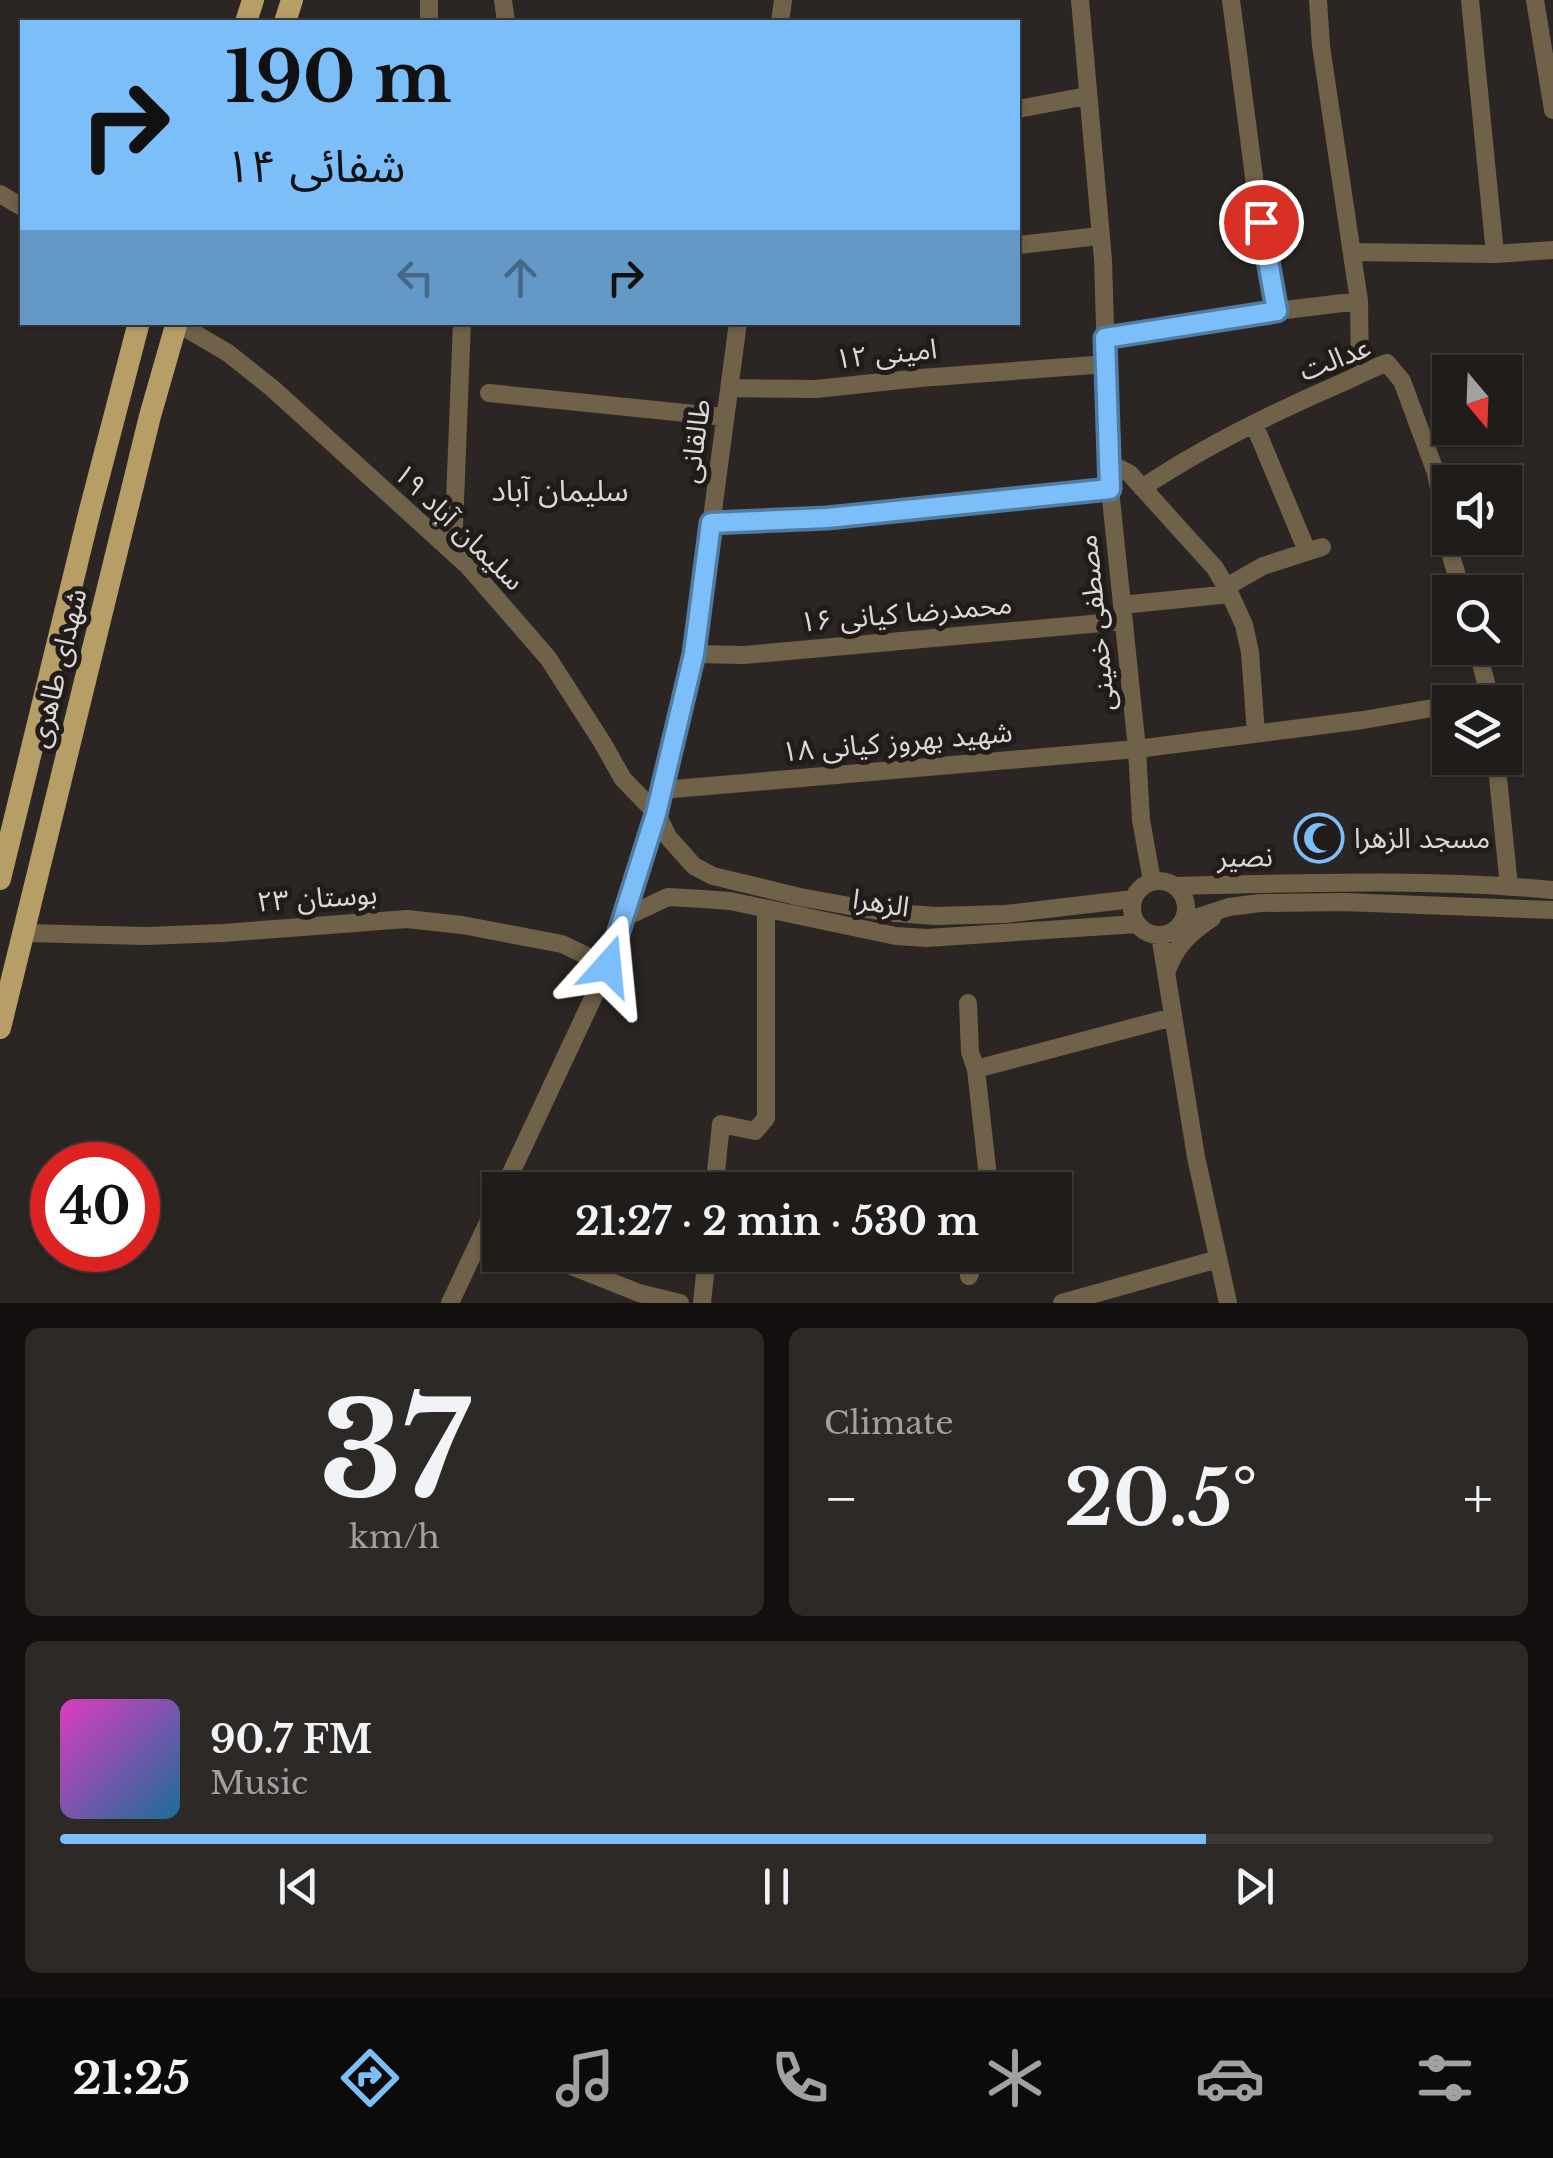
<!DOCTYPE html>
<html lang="en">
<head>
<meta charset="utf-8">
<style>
	:root { --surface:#201c1a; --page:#2d2927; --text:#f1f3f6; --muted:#a2a1a2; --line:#3d3a39; --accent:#7cbef9 }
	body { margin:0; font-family:"Libre Baskerville","Noto Sans Arabic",serif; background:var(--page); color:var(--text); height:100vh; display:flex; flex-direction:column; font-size:38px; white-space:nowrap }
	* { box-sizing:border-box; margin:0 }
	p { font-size:32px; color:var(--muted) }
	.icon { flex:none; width:55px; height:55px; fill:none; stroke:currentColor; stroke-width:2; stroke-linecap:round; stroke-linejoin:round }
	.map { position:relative; height:1303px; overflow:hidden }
	.sheet { display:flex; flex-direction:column; gap:25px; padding:25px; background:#120f0e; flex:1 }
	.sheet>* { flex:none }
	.banner { position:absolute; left:20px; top:20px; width:1000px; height:305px; border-radius:0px; box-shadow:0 2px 8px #0004,0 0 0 2px var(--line); background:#7cbef9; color:#111; overflow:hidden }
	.needle { width:65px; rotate:161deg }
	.buttons { position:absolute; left:1432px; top:355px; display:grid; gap:20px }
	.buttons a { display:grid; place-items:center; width:90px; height:90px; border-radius:0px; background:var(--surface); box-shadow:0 2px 8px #0004,0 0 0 2px var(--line); font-size:50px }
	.speed { position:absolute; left:30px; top:1142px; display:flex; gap:20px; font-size:50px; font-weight:700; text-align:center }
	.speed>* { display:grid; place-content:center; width:130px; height:130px; border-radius:50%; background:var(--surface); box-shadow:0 2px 8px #0004,0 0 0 2px var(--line); line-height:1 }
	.speed .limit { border:15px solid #d22; background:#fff; color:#111 }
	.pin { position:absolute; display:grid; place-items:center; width:85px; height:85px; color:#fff; margin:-42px; border:5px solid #fff; border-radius:50%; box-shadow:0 2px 10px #0007 }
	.me { position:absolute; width:110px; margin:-55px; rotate:18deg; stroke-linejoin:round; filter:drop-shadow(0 0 8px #0008) }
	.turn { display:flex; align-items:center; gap:35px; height:210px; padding:0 40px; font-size:45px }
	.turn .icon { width:130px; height:130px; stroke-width:2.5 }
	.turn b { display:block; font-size:70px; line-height:85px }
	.lanes { display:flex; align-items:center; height:95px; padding:0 40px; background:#0003; justify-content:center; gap:50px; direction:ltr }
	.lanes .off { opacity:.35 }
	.big { font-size:75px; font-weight:700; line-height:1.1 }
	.sheet .tile { flex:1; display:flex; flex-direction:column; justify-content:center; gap:15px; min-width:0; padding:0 35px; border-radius:15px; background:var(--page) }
	.sheet .dial { align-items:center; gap:0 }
	.dial b { font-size:130px; line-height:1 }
	.song { display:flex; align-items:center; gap:30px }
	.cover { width:120px; height:120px; border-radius:15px; background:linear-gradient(135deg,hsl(310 70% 55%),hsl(200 70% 35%)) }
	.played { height:10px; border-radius:5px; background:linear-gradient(90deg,var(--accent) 80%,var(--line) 80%) }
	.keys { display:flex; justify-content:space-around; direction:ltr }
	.heat { display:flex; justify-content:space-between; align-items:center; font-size:55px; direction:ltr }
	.sheet .tiles { flex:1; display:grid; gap:25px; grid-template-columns:1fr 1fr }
	.tile:last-child { grid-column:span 2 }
	.trip { position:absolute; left:482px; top:1172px; width:590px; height:100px; border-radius:0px; background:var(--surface); box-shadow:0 2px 8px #0004,0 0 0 2px var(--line); font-weight:700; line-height:100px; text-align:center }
	.tabs { display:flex; height:160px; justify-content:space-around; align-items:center; background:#0d0b0a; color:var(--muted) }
	.tabs .icon { width:70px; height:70px }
	.tabs .selected { color:var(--accent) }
	.tabs b { font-size:45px; color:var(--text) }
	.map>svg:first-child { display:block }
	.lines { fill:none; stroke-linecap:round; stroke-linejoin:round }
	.minor { stroke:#6f6248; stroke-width:18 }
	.major { stroke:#b79d66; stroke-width:22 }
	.route-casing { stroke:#517ca2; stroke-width:25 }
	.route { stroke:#7cbef9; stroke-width:18 }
	.labels { text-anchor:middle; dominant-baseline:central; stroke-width:10; stroke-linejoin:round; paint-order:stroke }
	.street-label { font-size:28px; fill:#dcd8d6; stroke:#211c1a }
	.poi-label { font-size:28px; fill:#dcd8d6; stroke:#211c1a; text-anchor:start }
	.neighbourhood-label { font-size:30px; fill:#dcd8d6; stroke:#211c1a }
</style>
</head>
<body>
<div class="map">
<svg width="1553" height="1303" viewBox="0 0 1553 1303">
	<rect width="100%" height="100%" fill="#2b2623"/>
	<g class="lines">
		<!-- minor -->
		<path class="minor" d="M503,0L506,22
			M1080,0L1103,260L1110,489L1137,749L1141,820L1152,881
			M1231,0L1256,192L1277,311
			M1318,0L1321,46L1359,301L1360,372
			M1470,0L1495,254
			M1535,0L1553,110
			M429,22V0
			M780,22L783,0
			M1018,109L1087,96
			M0,194L22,207
			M1018,245L1100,236
			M1352,252L1495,254L1553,250
			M177,323L228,353L272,388L468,566L548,658L602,742L623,779L657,814L668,837L694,866L713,876L800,897L883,912L935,916L1005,914L1133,899
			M1105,338L1277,311L1359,301
			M729,388L816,389L920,378L1107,364
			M489,393L725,417
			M1254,424L1307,551
			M1109,463L1130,474L1215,568L1230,594L1244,625L1250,652L1256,733
			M1142,488C1203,447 1270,414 1337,385C1354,378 1369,369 1387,363L1402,381L1436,473L1451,556L1462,592
			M711,523L827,519L1110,489
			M453,552L462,322
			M1226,587L1263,566L1322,547
			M1122,605L1230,594
			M1477,648L1491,702
			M694,654L744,655L1124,621
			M1496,758L1509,886
			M662,790L1137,749L1363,720L1450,705
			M1132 908a27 27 0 1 1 54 0a27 27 0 1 1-54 0Z
			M1177,886C1302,883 1429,878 1553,890
			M623,918L668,897L703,899L730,901L896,936L927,938L1137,924
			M1183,922L1229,907L1260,903L1343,902L1553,910
			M24,933L146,936L223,933L407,919L462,925L562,944L608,966
			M1160,935L1196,1157L1228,1303
			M1166,973C1175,947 1188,934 1212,918
			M968,1003L970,1052L976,1069L988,1177L987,1190
			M976,1069L1173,1017
			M503,1190L608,966L657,814L694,654L738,322
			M714,1190L721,1124L755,1131L766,1118V909
			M544,1255L639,1293L680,1303
			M969,1276L977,1255
			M450,1303L500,1197
			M702,1303L707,1255
			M1062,1303L1218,1259"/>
		<!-- major -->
		<path class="major" d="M246,22L253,0
			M285,22L292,0
			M0,879L90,510L139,322
			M0,1028L150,416L177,322"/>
	</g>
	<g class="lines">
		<!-- route casing -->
		<g class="route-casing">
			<path id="route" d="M608,966L656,814L694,654L711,523L827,518L1110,489L1105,338L1277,311L1261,222"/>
		</g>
		<!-- route -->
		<use href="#route" class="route"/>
	</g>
	<!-- icons -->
	<defs>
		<g id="mosque-ring" transform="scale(2.5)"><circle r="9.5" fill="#211c1a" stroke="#7cbef9" stroke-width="1.5"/><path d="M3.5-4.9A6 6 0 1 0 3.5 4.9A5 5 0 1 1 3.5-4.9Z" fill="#7cbef9"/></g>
	</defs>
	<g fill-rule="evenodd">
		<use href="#mosque-ring" x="1319" y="838"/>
	</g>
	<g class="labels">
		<!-- street labels -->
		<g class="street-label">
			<text transform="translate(886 354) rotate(-6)">امینی ۱۲</text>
			<text transform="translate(1335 359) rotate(-21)">عدالت</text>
			<text transform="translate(695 441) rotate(-82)">طالقانی</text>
			<text transform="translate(459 527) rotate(44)">سلیمان آباد ۱۹</text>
			<text transform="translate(906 613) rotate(-5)">محمدرضا کیانی ۱۶</text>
			<text transform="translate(1096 623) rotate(-96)">مصطفی خمینی</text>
			<text transform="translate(58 668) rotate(-76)">شهدای طاهری</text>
			<text transform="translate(897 742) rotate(-5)">شهید بهروز کیانی ۱۸</text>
			<text transform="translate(1245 857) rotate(-1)">نصیر</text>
			<text transform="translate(317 898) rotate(-4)">بوستان ۲۳</text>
			<text transform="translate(881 903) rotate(9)">الزهرا</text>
		</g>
		<!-- poi labels -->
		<g class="poi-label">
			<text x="1354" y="838">مسجد الزهرا</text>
		</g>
		<!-- neighbourhood labels -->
		<g class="neighbourhood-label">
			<text x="560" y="490">سلیمان آباد</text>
		</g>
	</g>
</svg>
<div class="buttons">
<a><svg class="needle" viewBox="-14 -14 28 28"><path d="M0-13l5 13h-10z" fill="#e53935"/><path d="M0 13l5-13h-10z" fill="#a2a1a2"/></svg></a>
<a><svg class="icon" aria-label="sound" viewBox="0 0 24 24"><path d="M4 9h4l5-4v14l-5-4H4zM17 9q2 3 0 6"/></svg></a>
<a><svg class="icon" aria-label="search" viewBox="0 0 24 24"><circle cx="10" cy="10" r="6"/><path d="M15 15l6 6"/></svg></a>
<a><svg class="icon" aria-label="layers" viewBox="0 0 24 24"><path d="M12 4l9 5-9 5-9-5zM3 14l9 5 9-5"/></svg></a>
</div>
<div class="speed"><div class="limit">40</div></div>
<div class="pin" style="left:1261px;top:222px;background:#d93025"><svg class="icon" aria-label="arrive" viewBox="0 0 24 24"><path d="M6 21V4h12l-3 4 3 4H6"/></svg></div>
<svg class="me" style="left:608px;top:966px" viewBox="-20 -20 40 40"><path d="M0-17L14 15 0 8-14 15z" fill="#7cbef9" stroke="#fff" stroke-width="4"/></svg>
<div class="trip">21:27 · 2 min · 530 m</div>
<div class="banner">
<div class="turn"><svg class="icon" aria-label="right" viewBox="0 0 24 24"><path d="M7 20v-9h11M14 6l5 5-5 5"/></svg><div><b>190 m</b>شفائی ۱۴</div></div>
<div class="lanes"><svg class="icon off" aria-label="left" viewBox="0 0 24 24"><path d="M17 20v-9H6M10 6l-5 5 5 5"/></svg><svg class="icon off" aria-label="ahead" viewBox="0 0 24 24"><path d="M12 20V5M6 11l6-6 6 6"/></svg><svg class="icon" aria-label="right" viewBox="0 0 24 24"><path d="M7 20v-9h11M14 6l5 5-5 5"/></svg></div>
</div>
</div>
<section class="sheet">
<div class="tiles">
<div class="tile dial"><b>37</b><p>km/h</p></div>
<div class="tile"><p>Climate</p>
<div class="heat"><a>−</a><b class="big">20.5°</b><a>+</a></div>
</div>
<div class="tile">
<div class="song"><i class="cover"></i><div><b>90.7 FM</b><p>Music</p></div></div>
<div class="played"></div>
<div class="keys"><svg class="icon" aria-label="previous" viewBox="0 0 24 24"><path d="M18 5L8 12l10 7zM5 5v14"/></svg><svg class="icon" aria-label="pause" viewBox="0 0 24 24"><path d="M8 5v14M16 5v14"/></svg><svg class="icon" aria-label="next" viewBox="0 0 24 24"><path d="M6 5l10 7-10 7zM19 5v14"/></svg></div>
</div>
</div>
</section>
<nav class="tabs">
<b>21:25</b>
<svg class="icon selected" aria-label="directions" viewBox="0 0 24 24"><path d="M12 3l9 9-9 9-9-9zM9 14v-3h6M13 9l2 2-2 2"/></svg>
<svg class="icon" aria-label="music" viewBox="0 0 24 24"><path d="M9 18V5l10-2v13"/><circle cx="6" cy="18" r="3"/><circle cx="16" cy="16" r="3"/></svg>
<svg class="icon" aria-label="phone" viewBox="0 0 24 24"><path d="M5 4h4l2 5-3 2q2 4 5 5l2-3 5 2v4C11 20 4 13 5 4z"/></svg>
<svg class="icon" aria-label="climate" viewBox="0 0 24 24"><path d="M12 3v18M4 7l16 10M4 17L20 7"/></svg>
<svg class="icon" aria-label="car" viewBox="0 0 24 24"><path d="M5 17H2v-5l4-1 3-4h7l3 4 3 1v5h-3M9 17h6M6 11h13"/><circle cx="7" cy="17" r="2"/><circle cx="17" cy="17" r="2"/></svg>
<svg class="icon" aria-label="filters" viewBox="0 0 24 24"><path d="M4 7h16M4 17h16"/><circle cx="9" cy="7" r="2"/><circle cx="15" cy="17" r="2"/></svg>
</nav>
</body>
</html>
